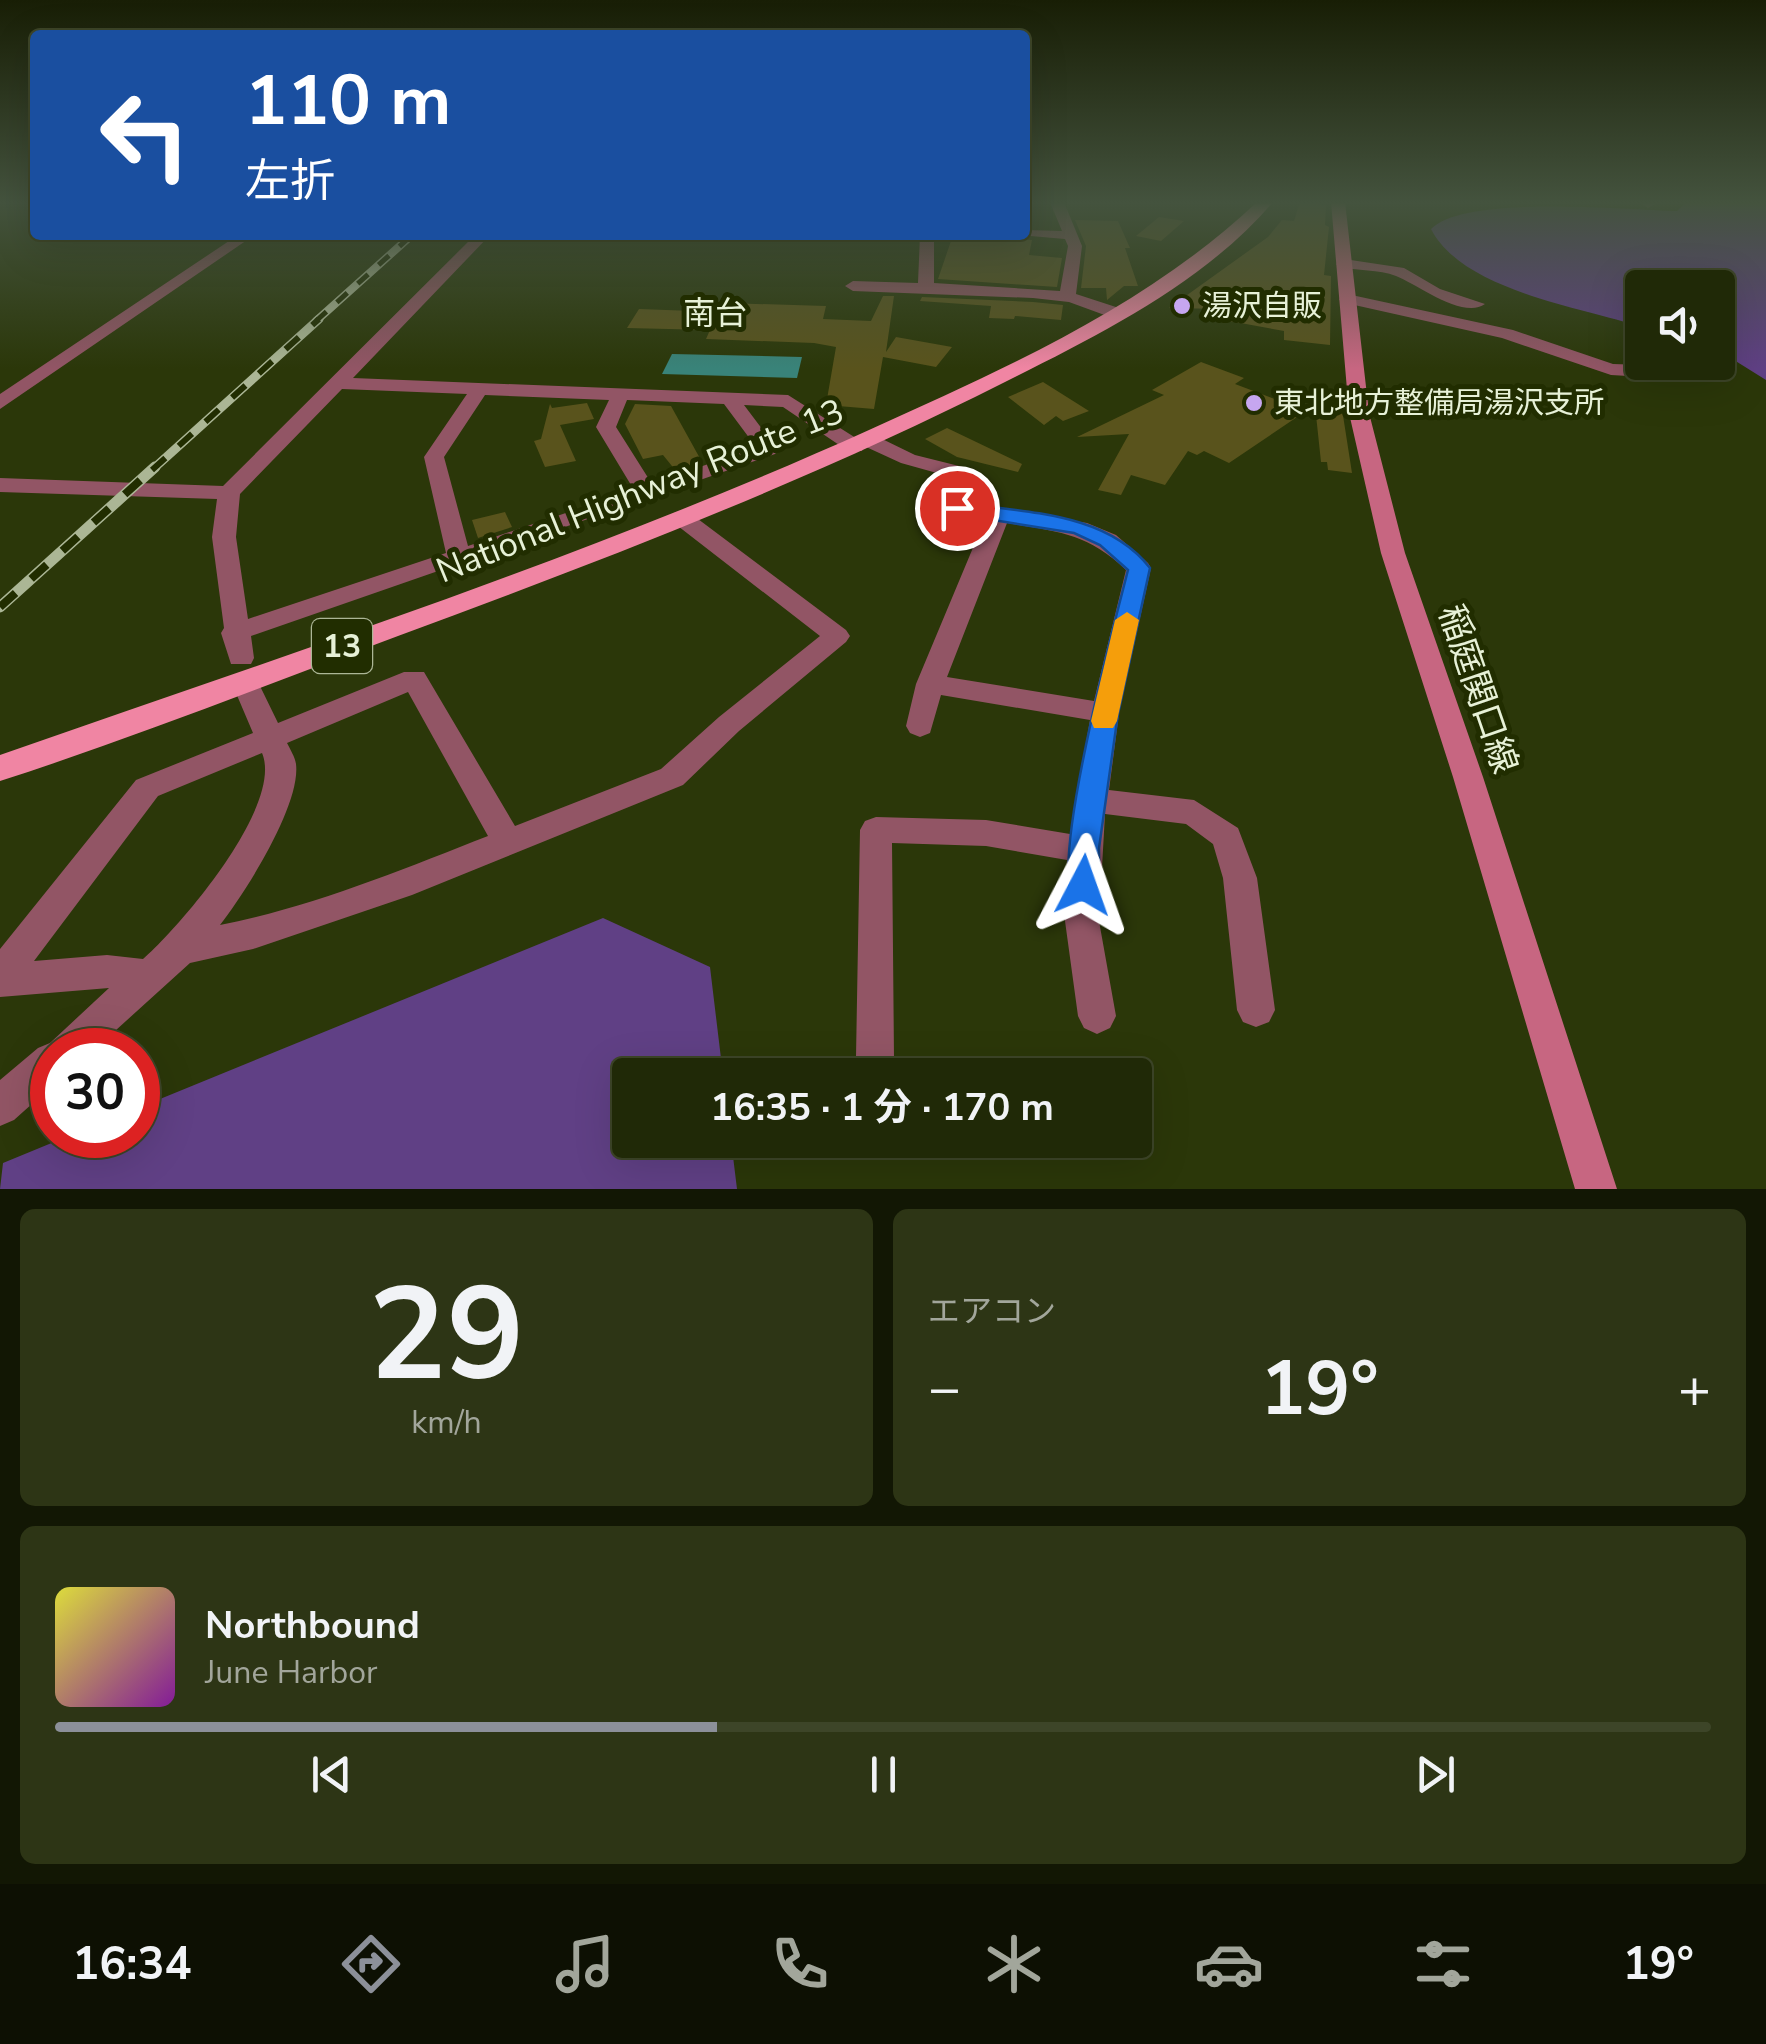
<!DOCTYPE html>
<html lang="ja">
<head>
<meta charset="utf-8">
<style>
	:root { --surface:#202907; --page:#2d3515; --text:#f1f3f6; --muted:#a2a69b; --line:#3d4528; --accent:#8c9099 }
	body { margin:0; font-family:"Nunito Sans","Noto Sans JP",sans-serif; background:var(--page); color:var(--text); height:100vh; display:flex; flex-direction:column; font-size:38px; white-space:nowrap }
	* { box-sizing:border-box; margin:0 }
	p { font-size:32px; color:var(--muted) }
	.icon { flex:none; width:55px; height:55px; fill:none; stroke:currentColor; stroke-width:2; stroke-linecap:round; stroke-linejoin:round }
	.map { position:relative; height:1189px; overflow:hidden }
	.drawer { display:flex; flex-direction:column; gap:20px; padding:20px; background:#121704; flex:1 }
	.drawer>* { flex:none }
	.guide { position:absolute; left:30px; top:30px; width:1000px; height:210px; border-radius:10px; box-shadow:0 10px 40px #0002,0 0 0 2px var(--line); background:#1a4fa0; color:#fff; overflow:hidden }
	.tools { position:absolute; left:1625px; top:270px; display:grid; gap:20px }
	.tools a { display:grid; place-items:center; width:110px; height:110px; border-radius:10px; background:var(--surface); box-shadow:0 10px 40px #0002,0 0 0 2px var(--line); font-size:50px }
	.speed { position:absolute; left:30px; top:1028px; display:flex; gap:20px; font-size:50px; font-weight:700; text-align:center }
	.speed>* { display:grid; place-content:center; width:130px; height:130px; border-radius:50%; background:var(--surface); box-shadow:0 10px 40px #0002,0 0 0 2px var(--line); line-height:1 }
	.speed .limit { border:15px solid #d22; background:#fff; color:#111 }
	.pin { position:absolute; display:grid; place-items:center; width:85px; height:85px; color:#fff; margin:-42px; border:5px solid #fff; border-radius:50%; box-shadow:0 2px 10px #0007 }
	.me { position:absolute; width:110px; margin:-55px; rotate:4deg; stroke-linejoin:round; filter:drop-shadow(0 0 8px #0008) }
	.turn { display:flex; align-items:center; gap:35px; height:210px; padding:0 50px; font-size:45px }
	.turn .icon { width:130px; height:130px; stroke-width:2.5 }
	.turn b { display:block; font-size:70px; line-height:85px }
	.big { font-size:75px; font-weight:700; line-height:1.1 }
	.drawer .card { flex:1; display:flex; flex-direction:column; justify-content:center; gap:15px; min-width:0; padding:0 35px; border-radius:15px; background:var(--page) }
	.drawer .dial { align-items:center; gap:0 }
	.dial b { font-size:130px; line-height:1 }
	.song { display:flex; align-items:center; gap:30px }
	.cover { width:120px; height:120px; border-radius:15px; background:linear-gradient(135deg,hsl(60 70% 55%),hsl(290 70% 35%)) }
	.played { height:10px; border-radius:5px; background:linear-gradient(90deg,var(--accent) 40%,var(--line) 40%) }
	.keys { display:flex; justify-content:space-around; direction:ltr }
	.heat { display:flex; justify-content:space-between; align-items:center; font-size:55px; direction:ltr }
	.drawer .tiles { flex:1; display:grid; gap:20px; grid-template-columns:1fr 1fr }
	.card:last-child { grid-column:span 2 }
	.trip { position:absolute; left:612px; top:1058px; width:540px; height:100px; border-radius:10px; background:var(--surface); box-shadow:0 10px 40px #0002,0 0 0 2px var(--line); font-weight:700; line-height:100px; text-align:center }
	.tab-bar { display:flex; height:160px; justify-content:space-around; align-items:center; background:#0d1003; color:var(--muted) }
	.tab-bar .icon { width:70px; height:70px }
	.tab-bar .active { color:var(--accent) }
	.tab-bar b { font-size:45px; color:var(--text) }
	.map>svg:first-child { display:block }
	.green { fill:#604085 }
	.water { fill:#398379 }
	.building { fill:#59531c }
	.lines { fill:none; stroke-linecap:round; stroke-linejoin:round }
	.minor { fill:#925565; fill-rule:evenodd }
	.secondary { fill:#c76681; fill-rule:evenodd }
	.trunk { fill:#f085a3; fill-rule:evenodd }
	.rail-far2-casing { stroke:#abb695; stroke-width:8 }
	.rail-far1-casing { stroke:#abb695; stroke-width:9 }
	.rail-casing { stroke:#abb695; stroke-width:11 }
	.rail-far2 { stroke:#212d00; stroke-width:5; stroke-dasharray:14; stroke-linecap:butt }
	.rail-far1 { stroke:#212d00; stroke-width:6; stroke-dasharray:18; stroke-linecap:butt }
	.rail { stroke:#212d00; stroke-width:8; stroke-dasharray:21; stroke-linecap:butt }
	.route { fill:#1a73e8; stroke:#114b97; stroke-width:2.5 }
	.slow { fill:#f59e0b }
	.poi-dot { fill:#c6a6f0; stroke:#212d00; stroke-width:4 }
	.labels { text-anchor:middle; dominant-baseline:central; stroke-width:10; stroke-linejoin:round; paint-order:stroke }
	.far-poi-label { font-size:30px; fill:#e7f1d7; stroke:#212d00; text-anchor:start }
	.far-neighbourhood-label { font-size:32px; fill:#e7f1d7; stroke:#212d00 }
	.shield { fill:#212d00; stroke:#acb696; stroke-width:2.5 }
	.shield-label { font-size:32px; font-weight:bold; fill:#e7f1d7 }
	.street-label { font-size:35px; fill:#e7f1d7; stroke:#212d00 }
</style>
</head>
<body>
<div class="map">
<svg width="1766" height="1189" viewBox="0 0 1766 1189">
	<rect width="100%" height="100%" fill="#2b3709"/>
	<!-- green -->
	<path class="green" d="M1687,202H1766V380L1718,350V288H1642V327C1581,307 1463,291 1431,229C1465,194 1626,210 1677,211Z
		M603,918L710,967L723,1075H630V1140H731L737,1189H0L3,1163L71,1135H138V1108Z"/>
	<!-- water -->
	<path class="water" d="M672,354L802,357L797,378L662,374Z"/>
	<!-- building -->
	<path class="building" d="M1300,202L1326,205L1325,225L1329,227L1324,275L1331,276L1330,345L1284,340V331L1224,320V309L1169,308L1268,237L1282,220L1294,221Z
		M1159,217L1184,221L1161,241L1136,236Z
		M1075,220L1118,221L1130,248H1125L1138,286H1124L1107,300L1106,288H1081L1086,246Z
		M953,235L1032,240L1029,255L1062,258L1057,287L938,279Z
		M883,296H894L886,352L896,337L952,347L936,367L883,357L874,409L826,405L836,347L814,343L706,339L710,330L627,328L639,309L721,312L725,303L826,306L823,319L871,321Z
		M922,297L1033,302L1063,305L1061,320L1015,316L1014,319L989,318L991,306L920,301Z
		M1201,362L1244,378L1235,384L1306,411L1229,463L1204,451L1197,455L1188,451L1165,485L1131,475L1121,495L1098,490L1129,434L1077,437L1164,395L1152,390Z
		M1043,382L1089,411L1063,421L1056,416L1044,425L1008,397Z
		M587,403L594,419L560,425L576,461L545,467L534,441L541,439L550,404L552,408Z
		M635,404L671,406L702,462L676,471L663,455L643,459L625,424Z
		M1322,407L1342,409L1352,473L1328,470L1327,462H1321L1316,415L1324,418Z
		M947,428L1022,464L1018,472L957,457L925,439Z
		M505,512L512,527L478,538L472,520Z"/>
	<g class="lines">
		<!-- minor -->
		<path class="minor" d="M1050,202H1064L1082,246L1076,294L1122,309V317H1110L1069,302L1033,298L853,291L845,286L853,281L918,283L920,235H934V283L1060,291L1068,246L1065,239L1019,235H1025V230L1062,231Z
			M1640,202H1654L1655,204L1648,208Z
			M238,235L250,238L0,409V394Z
			M475,235H490L353,378L788,395L859,440L862,436H876L915,455L963,467L966,472L960,499L964,502L1087,523L1116,535L1148,563L1151,568L1119,713L1109,790L1194,800L1238,828L1257,878L1275,1010L1269,1022L1256,1027L1243,1022L1237,1010L1223,878L1213,844L1186,824L1105,814L1099,921L1116,1016L1110,1028L1097,1034L1084,1028L1078,1016L1065,921L1067,860L986,846L892,843L894,1057L889,1070L877,1075L861,1070L856,1057L860,830L865,821L876,817L986,820L1070,834L1090,720L941,695L930,733L920,737L910,733L906,726L916,684L985,519C966,516 950,516 938,500L944,475L901,463L864,446L862,451H848L783,407L744,405L778,450L775,454L251,636L254,658L251,664H231L221,633L224,628L212,537L217,499L0,492V478L223,486ZM342,389L467,394L424,457L446,553L248,619L236,537L240,494ZM485,395L609,400L596,427L634,490L468,546L444,457ZM627,400L724,404L756,447L652,484L616,427ZM1007,523C1059,532 1087,533 1126,570L1094,701L947,677Z
			M1344,259L1404,268L1440,289L1485,304C1463,320 1417,284 1396,276C1379,269 1357,271 1339,267L1336,264Z
			M1347,294L1513,330L1613,364L1645,365L1654,371L1645,377L1611,375L1502,338L1341,302L1339,299Z
			M682,511L690,513L846,630L850,636L846,642L739,731L683,785L412,895L253,949L190,963L94,1050H52V1086L14,1120L0,1126V1080L38,1048L50,1043L109,988L0,997V949L136,780L253,733L236,693L240,686H260L278,723L404,672H424L515,826L661,769L719,717L820,636L674,523L671,518L674,513ZM408,692L488,836C401,870 312,907 220,925C245,893 301,805 296,764C295,757 290,749 287,743ZM262,753C284,805 181,926 143,959L107,955L34,961L158,796Z"/>
		<!-- secondary -->
		<path class="secondary" d="M1331,202H1345L1369,413L1405,553L1483,777L1617,1189H1575L1453,777L1381,553L1349,413Z"/>
		<!-- trunk -->
		<path class="trunk" d="M1257,202H1273C1204,283 1099,335 1005,382C809,481 604,560 398,636C266,685 134,738 0,781V755C292,653 587,557 869,430C1006,368 1147,306 1257,202Z"/>
		<!-- rail-far2 casing -->
		<g class="rail-far2-casing">
			<path id="rail-far2" d="M316,321L412,235"/>
		</g>
		<!-- rail-far1 casing -->
		<g class="rail-far1-casing">
			<path id="rail-far1" d="M152,470L319,319"/>
		</g>
		<!-- rail casing -->
		<g class="rail-casing">
			<path id="rail" d="M0,607L155,467"/>
		</g>
		<!-- rail-far2 -->
		<use href="#rail-far2" class="rail-far2"/>
		<!-- rail-far1 -->
		<use href="#rail-far1" class="rail-far1"/>
		<!-- rail -->
		<use href="#rail" class="rail"/>
	</g>
	<!-- sky -->
	<linearGradient id="sky" x2="0" y2="1"><stop stop-color="#181e05"/><stop offset="0.55" stop-color="#44533e"/><stop offset="1" stop-color="#44533e" stop-opacity="0"/></linearGradient>
	<rect width="1766" height="369" fill="url(#sky)"/>
	<!-- route -->
	<path class="route" d="M957,502C1023,513 1106,511 1150,568L1118,714L1099,848V885L1094,894L1083,898L1072,894C1053,853 1114,624 1128,570L1100,545L1074,533L950,513L947,508Z"/>
	<!-- slow -->
	<path class="slow" d="M1127,612L1139,620L1117,721L1113,728H1094L1091,721L1115,620Z"/>
	<!-- markers -->
	<g class="poi-dot">
		<circle cx="1182" cy="306" r="10"/>
		<circle cx="1254" cy="403" r="10"/>
	</g>
	<g class="labels">
		<!-- far-poi labels -->
		<g class="far-poi-label">
			<text x="1202" y="306">湯沢自販</text>
			<text x="1274" y="403">東北地方整備局湯沢支所</text>
		</g>
		<!-- far-neighbourhood labels -->
		<g class="far-neighbourhood-label">
			<text x="715" y="313">南台</text>
		</g>
		<!-- shield labels -->
		<rect class="shield" x="312" y="619" width="60" height="54" rx="8"/>
		<g class="shield-label">
			<text x="342" y="646">13</text>
		</g>
		<!-- street labels -->
		<g class="street-label">
			<text transform="translate(640 491) rotate(-22)">National Highway Route 13</text>
			<text transform="translate(1478 689) rotate(71)">稲庭関口線</text>
		</g>
	</g>
</svg>
<div class="tools">
<a><svg class="icon" aria-label="sound" viewBox="0 0 24 24"><path d="M4 9h4l5-4v14l-5-4H4zM17 9q2 3 0 6"/></svg></a>
</div>
<div class="speed"><div class="limit">30</div></div>
<div class="pin" style="left:957px;top:508px;background:#d93025"><svg class="icon" aria-label="arrive" viewBox="0 0 24 24"><path d="M6 21V4h12l-3 4 3 4H6"/></svg></div>
<svg class="me" style="left:1083px;top:885px" viewBox="-20 -20 40 40"><path d="M0-17L14 15 0 8-14 15z" fill="#1a73e8" stroke="#fff" stroke-width="4"/></svg>
<div class="trip">16:35 · 1 分 · 170 m</div>
<div class="guide">
<div class="turn"><svg class="icon" aria-label="left" viewBox="0 0 24 24"><path d="M17 20v-9H6M10 6l-5 5 5 5"/></svg><div><b>110 m</b>左折</div></div>
</div>
</div>
<section class="drawer">
<div class="tiles">
<div class="card dial"><b>29</b><p>km/h</p></div>
<div class="card"><p>エアコン</p>
<div class="heat"><a>−</a><b class="big">19°</b><a>+</a></div>
</div>
<div class="card">
<div class="song"><i class="cover"></i><div><b>Northbound</b><p>June Harbor</p></div></div>
<div class="played"></div>
<div class="keys"><svg class="icon" aria-label="previous" viewBox="0 0 24 24"><path d="M18 5L8 12l10 7zM5 5v14"/></svg><svg class="icon" aria-label="pause" viewBox="0 0 24 24"><path d="M8 5v14M16 5v14"/></svg><svg class="icon" aria-label="next" viewBox="0 0 24 24"><path d="M6 5l10 7-10 7zM19 5v14"/></svg></div>
</div>
</div>
</section>
<nav class="tab-bar">
<b>16:34</b>
<svg class="icon active" aria-label="directions" viewBox="0 0 24 24"><path d="M12 3l9 9-9 9-9-9zM9 14v-3h6M13 9l2 2-2 2"/></svg>
<svg class="icon" aria-label="music" viewBox="0 0 24 24"><path d="M9 18V5l10-2v13"/><circle cx="6" cy="18" r="3"/><circle cx="16" cy="16" r="3"/></svg>
<svg class="icon" aria-label="phone" viewBox="0 0 24 24"><path d="M5 4h4l2 5-3 2q2 4 5 5l2-3 5 2v4C11 20 4 13 5 4z"/></svg>
<svg class="icon" aria-label="climate" viewBox="0 0 24 24"><path d="M12 3v18M4 7l16 10M4 17L20 7"/></svg>
<svg class="icon" aria-label="car" viewBox="0 0 24 24"><path d="M5 17H2v-5l4-1 3-4h7l3 4 3 1v5h-3M9 17h6M6 11h13"/><circle cx="7" cy="17" r="2"/><circle cx="17" cy="17" r="2"/></svg>
<svg class="icon" aria-label="filters" viewBox="0 0 24 24"><path d="M4 7h16M4 17h16"/><circle cx="9" cy="7" r="2"/><circle cx="15" cy="17" r="2"/></svg>
<b>19°</b>
</nav>
</body>
</html>
